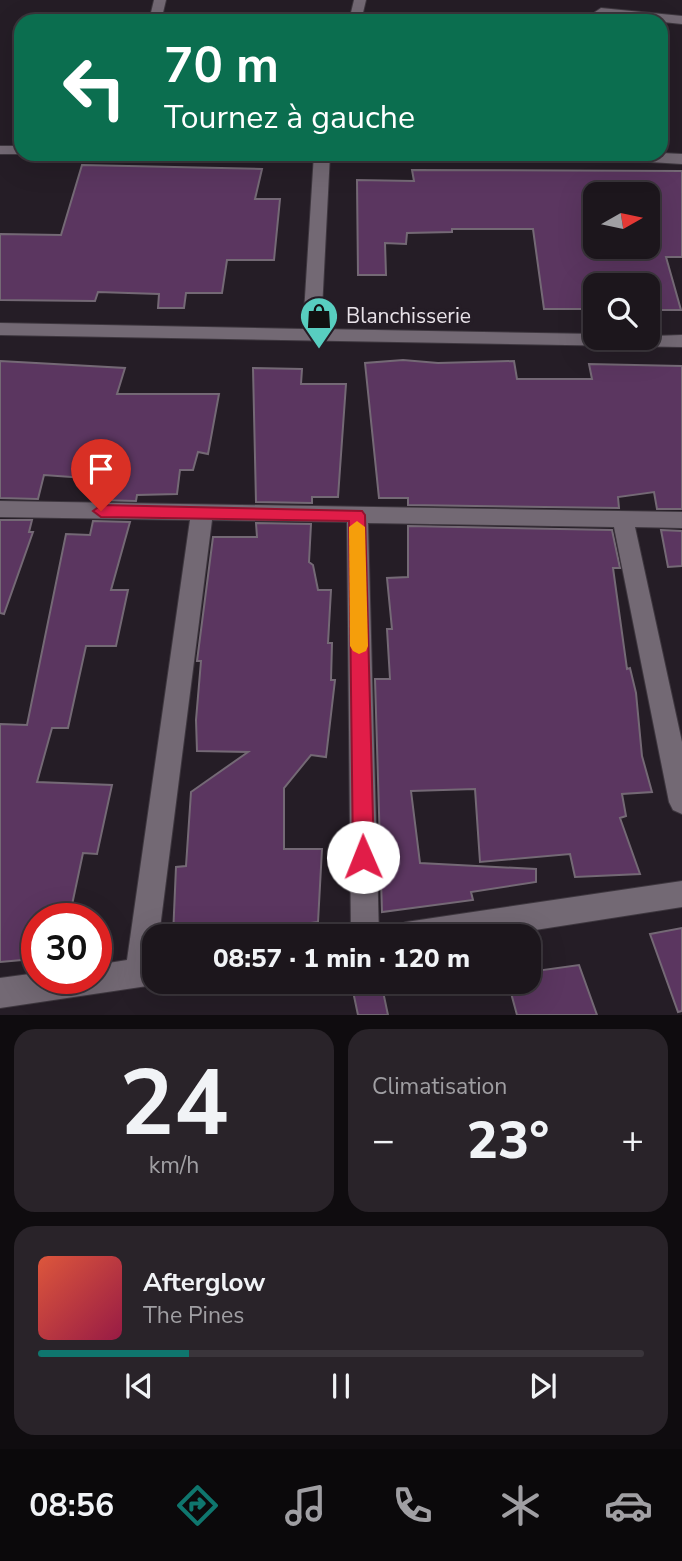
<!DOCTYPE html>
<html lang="fr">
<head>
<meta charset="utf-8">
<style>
	:root { --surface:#1c161c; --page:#292329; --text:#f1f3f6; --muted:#a09fa3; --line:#3a353b; --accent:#0f766e }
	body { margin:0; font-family:"Nunito Sans",sans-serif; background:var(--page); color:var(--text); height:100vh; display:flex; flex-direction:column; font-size:26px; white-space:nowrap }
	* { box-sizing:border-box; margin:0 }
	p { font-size:23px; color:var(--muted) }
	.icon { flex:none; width:38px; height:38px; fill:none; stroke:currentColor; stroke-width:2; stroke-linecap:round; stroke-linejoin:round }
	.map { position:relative; height:1015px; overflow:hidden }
	.sheet { display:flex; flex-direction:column; gap:14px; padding:14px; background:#0f0c0f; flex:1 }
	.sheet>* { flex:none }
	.banner { position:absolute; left:14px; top:14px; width:654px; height:147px; border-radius:21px; box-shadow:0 7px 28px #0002,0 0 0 2px var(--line); background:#0b6e4f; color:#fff; overflow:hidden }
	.needle { width:46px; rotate:81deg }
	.buttons { position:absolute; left:583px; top:182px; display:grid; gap:14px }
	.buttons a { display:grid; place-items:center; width:77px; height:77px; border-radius:14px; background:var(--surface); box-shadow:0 7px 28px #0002,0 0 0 2px var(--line); font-size:35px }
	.speed { position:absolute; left:21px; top:903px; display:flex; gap:14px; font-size:35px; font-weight:700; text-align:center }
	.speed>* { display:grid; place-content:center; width:91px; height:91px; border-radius:50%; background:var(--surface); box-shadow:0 7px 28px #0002,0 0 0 2px var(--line); line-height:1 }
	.speed .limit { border:10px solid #d22; background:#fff; color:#111 }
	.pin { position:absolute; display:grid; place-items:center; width:60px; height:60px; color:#fff; margin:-72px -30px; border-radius:50% 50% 50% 0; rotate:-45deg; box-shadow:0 0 7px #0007 }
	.pin .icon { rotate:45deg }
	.me { position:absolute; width:77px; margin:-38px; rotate:359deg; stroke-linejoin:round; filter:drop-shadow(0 0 5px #0008) }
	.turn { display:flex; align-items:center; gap:24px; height:147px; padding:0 35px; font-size:32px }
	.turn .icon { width:91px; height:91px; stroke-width:2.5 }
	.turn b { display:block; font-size:49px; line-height:60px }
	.big { font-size:52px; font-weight:800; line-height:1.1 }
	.sheet .widget { flex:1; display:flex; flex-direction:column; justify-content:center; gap:10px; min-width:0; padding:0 24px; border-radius:21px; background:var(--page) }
	.sheet .dial { align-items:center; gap:0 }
	.dial b { font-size:91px; line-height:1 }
	.song { display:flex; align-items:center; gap:21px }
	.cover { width:84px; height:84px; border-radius:10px; background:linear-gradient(135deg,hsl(10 70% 55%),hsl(340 70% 35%)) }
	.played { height:7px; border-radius:4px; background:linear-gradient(90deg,var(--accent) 25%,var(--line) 25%) }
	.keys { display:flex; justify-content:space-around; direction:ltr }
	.heat { display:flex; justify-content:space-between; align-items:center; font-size:38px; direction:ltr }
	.sheet .tiles { flex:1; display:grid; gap:14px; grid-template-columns:1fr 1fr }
	.widget:last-child { grid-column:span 2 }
	.trip { position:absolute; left:142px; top:924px; width:399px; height:70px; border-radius:21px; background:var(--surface); box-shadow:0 7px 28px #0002,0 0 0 2px var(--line); font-weight:800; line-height:70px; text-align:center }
	.tab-bar { display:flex; height:112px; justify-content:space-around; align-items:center; background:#0b090b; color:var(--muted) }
	.tab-bar .icon { width:49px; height:49px }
	.tab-bar .current { color:var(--accent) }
	.tab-bar b { font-size:32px; color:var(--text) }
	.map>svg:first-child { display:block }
	.building { fill:#5b3660; stroke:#746975; stroke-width:2; fill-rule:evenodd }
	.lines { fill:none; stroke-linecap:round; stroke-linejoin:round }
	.minor-casing { stroke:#3e373f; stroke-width:2 }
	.minor { fill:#736974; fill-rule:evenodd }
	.route { fill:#e11d48; stroke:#92132f; stroke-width:2 }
	.slow { fill:#f59e0b }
	.labels { text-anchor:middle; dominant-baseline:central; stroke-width:7; stroke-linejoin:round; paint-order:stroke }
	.poi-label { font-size:21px; fill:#e9e3e9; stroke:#251d26; text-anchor:start }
</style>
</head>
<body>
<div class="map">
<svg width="682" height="1015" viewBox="0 0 682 1015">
	<rect width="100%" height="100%" fill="#251d26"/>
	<!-- building -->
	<path class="building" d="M82,165L262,169L255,199H280L274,260H227L222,293H186L184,308H158L159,294L98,292L95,301L0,300V234L61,235Z
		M412,170L682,171V257H666L681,310H648V285H595V309H544L533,229H452V232L407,233L406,244L385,243L386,275H358L357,180L414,181ZM595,194H648V247H595Z
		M403,360L438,363L514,361L517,379H592L589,364L682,366V509H657L654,492L618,497L619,508L408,505V498H379L365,363Z
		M0,361L125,368L117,394H219L208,454L198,452L193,470H180L177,494L137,495L136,501L96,500L99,479L44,475L38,499L0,498Z
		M253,368L302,369L301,384H346L338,497H312V503L256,502Z
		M0,520H32L29,532H33L4,614L0,613Z
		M93,521L130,522L111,590H128L116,646H86L68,728H52L37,782L112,785L97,854L83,853L69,919H37L33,959L0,962V724L27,725L66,534L90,535Z
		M256,523L311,524L309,562L313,565L318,590H331L328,643H332L331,680H335L326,757L311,755L284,788V849H322L318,922L217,936H173L176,867L186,866L191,792L248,752L197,751L196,720L201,661H197L213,537H257Z
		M408,526L612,530L620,568H613L627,669L630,668L636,693L642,756L652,792L622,794L626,816L620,818L640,874L575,877L570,854L480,862L475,789L411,791L420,863L536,869V882L471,892L473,900L382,912L375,679H390L387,629H392L387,578L408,577Z
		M661,530L682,531V566L668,567Z
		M682,928V1011L678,1012L650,934Z
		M579,965L597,1015H517L508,982H528V972Z
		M351,982H381L388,1015H358Z"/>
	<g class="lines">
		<!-- minor casing -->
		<g class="minor-casing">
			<path id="minor" d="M154,0H166L161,21H149Z
				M354,0H366L361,21H349Z
				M601,8L682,16V24L597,15L595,12Z
				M0,146H21L23,154H0Z
				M662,153L682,154V164L601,159L593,154Z
				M314,154H330L321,329L595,334V338L682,335V347L0,335V323L303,329Z
				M0,501L682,512V528L635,527L682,742V814L673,810L669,802L614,527L368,523L379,936H351L347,522L212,520L159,936H154V982H163L154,985L0,1008V978L37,973V978H96V965L127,960L190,520L0,517Z
				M682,881V907L496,936H392L396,926L406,922Z"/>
		</g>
		<!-- minor -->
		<use href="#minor" class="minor"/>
	</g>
	<!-- route -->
	<path class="route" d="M101,505L362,511L365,515L374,857L371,864L363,867L356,864L353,857L349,521L101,517L93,511Z"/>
	<!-- slow -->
	<path class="slow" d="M357,521L365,527L368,646L366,651L359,654L353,651L350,646L349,527Z"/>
	<!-- icons -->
	<defs>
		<g id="shop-pin" transform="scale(2.0125)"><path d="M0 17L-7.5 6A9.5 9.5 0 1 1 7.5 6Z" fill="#58cec0" stroke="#251d26"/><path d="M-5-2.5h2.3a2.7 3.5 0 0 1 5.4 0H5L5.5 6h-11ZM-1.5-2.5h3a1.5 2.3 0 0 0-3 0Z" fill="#111"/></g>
	</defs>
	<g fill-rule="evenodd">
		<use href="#shop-pin" x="319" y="316"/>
	</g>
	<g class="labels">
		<!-- poi labels -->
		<g class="poi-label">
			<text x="346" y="316">Blanchisserie</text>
		</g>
	</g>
</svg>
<div class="buttons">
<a><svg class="needle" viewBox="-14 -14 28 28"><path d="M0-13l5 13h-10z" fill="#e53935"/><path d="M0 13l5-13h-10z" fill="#a09fa3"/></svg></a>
<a><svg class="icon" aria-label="search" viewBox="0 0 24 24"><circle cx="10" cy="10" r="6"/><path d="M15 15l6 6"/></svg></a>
</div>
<div class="speed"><div class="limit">30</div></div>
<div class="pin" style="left:101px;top:511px;background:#d93025"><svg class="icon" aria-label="arrive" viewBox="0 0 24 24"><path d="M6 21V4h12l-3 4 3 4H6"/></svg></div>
<svg class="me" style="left:363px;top:857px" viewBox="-20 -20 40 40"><circle r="19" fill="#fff"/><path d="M0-13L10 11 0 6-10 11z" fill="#e11d48"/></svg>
<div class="trip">08:57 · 1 min · 120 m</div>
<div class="banner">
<div class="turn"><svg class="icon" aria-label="left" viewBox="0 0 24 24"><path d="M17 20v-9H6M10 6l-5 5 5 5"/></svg><div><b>70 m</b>Tournez à gauche</div></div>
</div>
</div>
<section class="sheet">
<div class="tiles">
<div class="widget dial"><b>24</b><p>km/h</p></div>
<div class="widget"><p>Climatisation</p>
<div class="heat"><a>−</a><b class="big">23°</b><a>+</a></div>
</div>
<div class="widget">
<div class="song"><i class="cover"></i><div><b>Afterglow</b><p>The Pines</p></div></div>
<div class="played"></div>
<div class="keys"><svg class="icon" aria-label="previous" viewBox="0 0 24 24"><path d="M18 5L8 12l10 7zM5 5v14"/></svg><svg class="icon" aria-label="pause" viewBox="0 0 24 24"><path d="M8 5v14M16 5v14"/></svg><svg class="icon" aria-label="next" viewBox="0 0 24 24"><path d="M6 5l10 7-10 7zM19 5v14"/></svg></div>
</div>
</div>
</section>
<nav class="tab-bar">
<b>08:56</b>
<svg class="icon current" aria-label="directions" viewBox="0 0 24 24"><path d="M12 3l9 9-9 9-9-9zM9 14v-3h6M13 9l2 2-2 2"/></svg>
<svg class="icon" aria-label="music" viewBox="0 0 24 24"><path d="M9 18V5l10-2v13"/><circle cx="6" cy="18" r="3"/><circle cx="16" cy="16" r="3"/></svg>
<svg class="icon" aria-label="phone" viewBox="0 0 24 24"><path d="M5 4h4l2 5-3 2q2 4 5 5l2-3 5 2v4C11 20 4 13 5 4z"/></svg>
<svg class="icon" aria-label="climate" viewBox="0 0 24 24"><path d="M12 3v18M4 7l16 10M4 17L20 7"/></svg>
<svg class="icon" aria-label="car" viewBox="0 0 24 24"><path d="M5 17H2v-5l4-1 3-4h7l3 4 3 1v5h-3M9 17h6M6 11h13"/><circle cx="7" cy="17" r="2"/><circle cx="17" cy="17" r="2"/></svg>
</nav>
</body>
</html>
